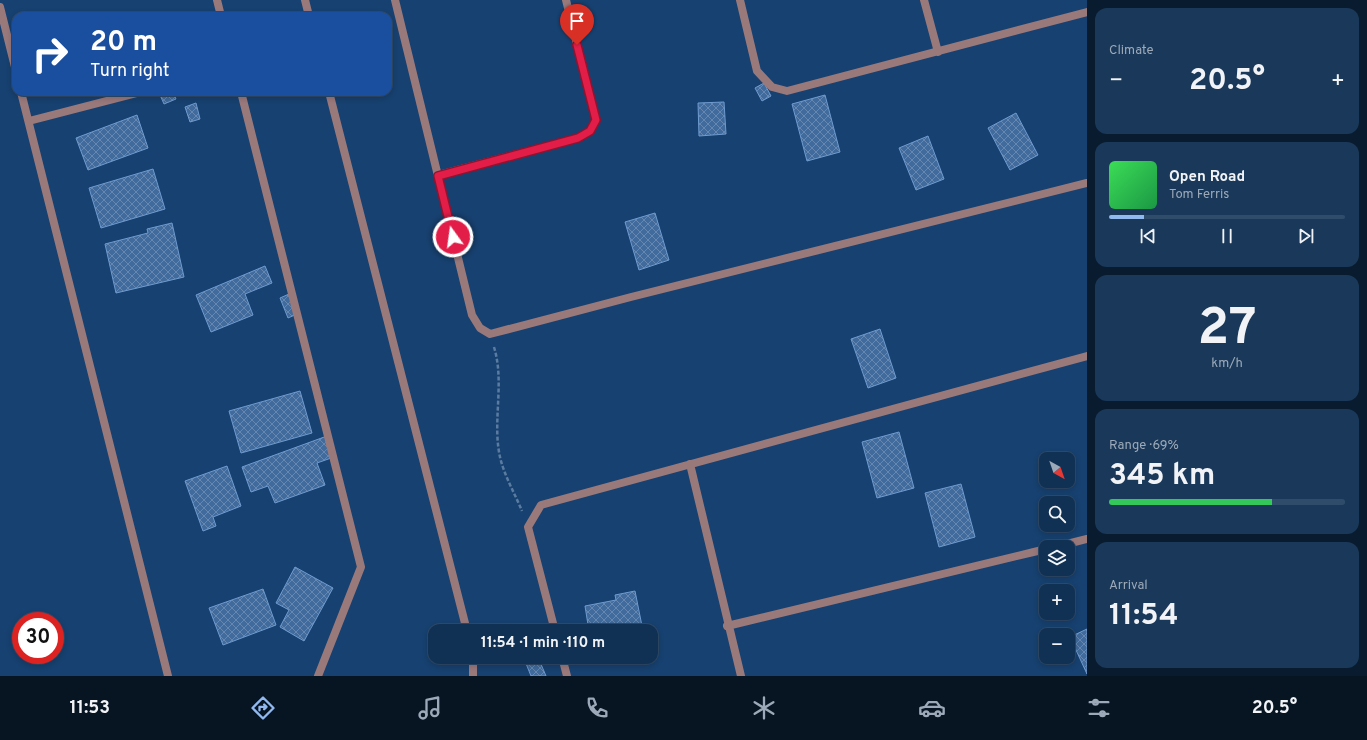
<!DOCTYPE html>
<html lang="en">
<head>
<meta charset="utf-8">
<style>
	:root { --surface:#113154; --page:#1a395a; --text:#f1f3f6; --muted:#9ca9b8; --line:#304c6b; --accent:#90b9f0 }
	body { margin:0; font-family:Overpass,sans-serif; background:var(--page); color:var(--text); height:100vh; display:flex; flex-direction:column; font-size:15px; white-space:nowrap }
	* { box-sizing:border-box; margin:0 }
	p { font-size:13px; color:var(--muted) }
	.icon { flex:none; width:22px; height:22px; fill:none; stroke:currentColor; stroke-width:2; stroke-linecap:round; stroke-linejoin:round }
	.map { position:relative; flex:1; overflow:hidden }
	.sheet { display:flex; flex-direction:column; gap:8px; padding:8px; background:#091b2e; width:280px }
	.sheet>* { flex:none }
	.guide { position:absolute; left:12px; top:12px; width:380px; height:84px; border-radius:12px; box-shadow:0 2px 6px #0003,0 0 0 1px var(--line); background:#1a4fa0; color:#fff; overflow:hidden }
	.needle { width:26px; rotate:140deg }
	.fabs { position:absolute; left:1039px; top:452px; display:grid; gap:8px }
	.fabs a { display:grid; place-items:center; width:36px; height:36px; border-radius:8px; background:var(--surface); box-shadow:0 2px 6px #0003,0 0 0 1px var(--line); font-size:20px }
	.speed { position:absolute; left:12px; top:612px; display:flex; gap:8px; font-size:20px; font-weight:700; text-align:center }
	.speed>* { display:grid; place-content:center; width:52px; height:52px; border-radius:50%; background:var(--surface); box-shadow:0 2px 6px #0003,0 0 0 1px var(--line); line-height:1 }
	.speed .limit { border:6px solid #d22; background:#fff; color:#111 }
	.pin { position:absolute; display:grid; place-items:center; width:34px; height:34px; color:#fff; margin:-41px -17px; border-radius:50% 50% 50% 0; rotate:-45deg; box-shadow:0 0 4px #0007 }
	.pin .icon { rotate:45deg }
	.me { position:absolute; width:44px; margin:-22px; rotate:346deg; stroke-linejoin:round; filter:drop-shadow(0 0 3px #0008) }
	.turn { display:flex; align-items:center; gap:14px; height:84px; padding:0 12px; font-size:18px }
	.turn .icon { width:52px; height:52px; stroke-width:2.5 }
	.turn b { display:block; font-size:28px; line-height:34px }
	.big { font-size:30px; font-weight:700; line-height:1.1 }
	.sheet .widget { flex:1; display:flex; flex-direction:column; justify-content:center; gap:6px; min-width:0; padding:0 14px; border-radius:12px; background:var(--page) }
	.sheet .dial { align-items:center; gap:0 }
	.dial b { font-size:52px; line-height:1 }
	.song { display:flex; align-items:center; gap:12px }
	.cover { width:48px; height:48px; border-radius:6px; background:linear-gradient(135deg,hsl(130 70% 55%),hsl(140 70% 35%)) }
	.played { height:4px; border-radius:2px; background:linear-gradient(90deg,var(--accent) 15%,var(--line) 15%) }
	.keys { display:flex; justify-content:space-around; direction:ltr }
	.heat { display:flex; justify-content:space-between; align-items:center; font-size:22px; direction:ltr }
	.charge { height:6px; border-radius:3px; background:linear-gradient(90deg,#34c759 69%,var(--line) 0) }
	.trip { position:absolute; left:428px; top:624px; width:230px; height:40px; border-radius:12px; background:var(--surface); box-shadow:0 2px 6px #0003,0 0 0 1px var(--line); font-weight:700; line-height:40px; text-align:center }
	.dock { display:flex; height:64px; justify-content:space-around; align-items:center; background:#071422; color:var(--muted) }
	.dock .icon { width:28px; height:28px }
	.dock .on { color:var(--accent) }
	.dock b { font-size:18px; color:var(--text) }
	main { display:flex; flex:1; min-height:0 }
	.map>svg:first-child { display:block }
	.building { fill:url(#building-cross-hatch); stroke:#6f9bd0 }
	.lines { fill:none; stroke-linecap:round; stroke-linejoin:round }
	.path { stroke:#5b7ca1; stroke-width:2.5; stroke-dasharray:4 2; stroke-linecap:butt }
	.minor { stroke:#9a797b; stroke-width:8 }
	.route-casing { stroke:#92132f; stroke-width:10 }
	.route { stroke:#e11d48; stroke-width:7 }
</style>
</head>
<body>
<main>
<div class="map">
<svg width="1087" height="676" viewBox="0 0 1087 676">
	<defs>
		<pattern id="building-cross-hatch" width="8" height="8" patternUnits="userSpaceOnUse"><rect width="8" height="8" fill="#416b9c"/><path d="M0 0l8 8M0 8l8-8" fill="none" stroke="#6587b0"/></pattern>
	</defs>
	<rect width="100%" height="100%" fill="#174170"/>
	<!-- building -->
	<path class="building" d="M764,83L771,96L762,101L755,88Z
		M167,92H173L176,99L164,104L160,95Z
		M825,95L840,152L807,161L792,104Z
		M724,102L726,134L699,136L698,103Z
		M196,103L200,119L190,122L185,107Z
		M1016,113L1038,155L1010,170L988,128Z
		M137,115L148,148L88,170L76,138Z
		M928,136L944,179L916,190L899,148Z
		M153,169L165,209L101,228L89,188Z
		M655,213L669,260L639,270L625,222Z
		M172,223L184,277L116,293L105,244L148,233L147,229Z
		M265,266L272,283L245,294L253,315L211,332L196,295Z
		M289,294L297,314L288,318L280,298Z
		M880,329L896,378L868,388L851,339Z
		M300,391L312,433L241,453L229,411Z
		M899,432L914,488L877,498L862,442Z
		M327,436L334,457L317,463L325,485L275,503L268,486L251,492L242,467Z
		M227,466L241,506L213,517L216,526L203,531L185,481Z
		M961,484L975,537L939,547L925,493Z
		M295,567L333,588L304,641L280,627L289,610L276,603Z
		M263,589L276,625L223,645L209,608Z
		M635,591L643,631H589L585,606L616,600L615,595Z
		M1087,629V674L1070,637Z
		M535,657H538L546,676H531L525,661Z"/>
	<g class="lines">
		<!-- path -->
		<path class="path" d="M494,347C505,383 492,421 500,457C504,475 515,494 522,511"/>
		<!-- minor -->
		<path class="minor" d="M217,0L221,16
			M305,0L309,16
			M395,0L472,315L480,328L490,334L631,297L1087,183
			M740,0L757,71L772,87L787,91L1087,12
			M924,0L938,52
			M0,7L16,71
			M21,92L168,676
			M241,92L361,567L318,676
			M329,92L467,631
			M29,121L141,92
			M438,175L578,138L590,131L596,120L566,0
			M690,464L741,676
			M1055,547L1087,539
			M727,626L1046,549
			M555,631L528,527L541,505L1087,356
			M562,657L567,676
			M473,676V657"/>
	</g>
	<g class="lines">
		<!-- route casing -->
		<g class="route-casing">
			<path id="route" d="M453,237L438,176L578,138L590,131L596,120L577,45"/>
		</g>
		<!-- route -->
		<use href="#route" class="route"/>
	</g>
</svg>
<div class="fabs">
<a><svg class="needle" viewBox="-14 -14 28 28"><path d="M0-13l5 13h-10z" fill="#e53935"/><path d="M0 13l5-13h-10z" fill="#9ca9b8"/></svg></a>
<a><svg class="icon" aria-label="search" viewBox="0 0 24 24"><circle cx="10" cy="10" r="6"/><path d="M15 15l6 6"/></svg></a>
<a><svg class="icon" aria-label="layers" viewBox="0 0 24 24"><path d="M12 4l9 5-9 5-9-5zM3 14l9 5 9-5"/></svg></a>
<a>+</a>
<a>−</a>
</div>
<div class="speed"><div class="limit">30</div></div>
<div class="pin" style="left:577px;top:45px;background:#d93025"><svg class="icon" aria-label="arrive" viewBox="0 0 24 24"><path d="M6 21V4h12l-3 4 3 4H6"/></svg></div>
<svg class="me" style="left:453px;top:237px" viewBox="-20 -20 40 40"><circle r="17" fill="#e11d48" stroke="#fff" stroke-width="3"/><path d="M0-11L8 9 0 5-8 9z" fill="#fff"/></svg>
<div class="trip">11:54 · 1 min · 110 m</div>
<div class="guide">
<div class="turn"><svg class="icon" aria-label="right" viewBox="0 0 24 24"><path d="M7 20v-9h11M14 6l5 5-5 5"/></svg><div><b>20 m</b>Turn right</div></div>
</div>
</div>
<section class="sheet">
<div class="widget"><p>Climate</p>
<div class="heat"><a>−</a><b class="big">20.5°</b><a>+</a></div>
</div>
<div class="widget">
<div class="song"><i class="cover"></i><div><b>Open Road</b><p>Tom Ferris</p></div></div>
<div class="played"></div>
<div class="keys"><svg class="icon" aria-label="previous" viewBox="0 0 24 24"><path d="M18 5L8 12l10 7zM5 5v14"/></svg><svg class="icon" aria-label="pause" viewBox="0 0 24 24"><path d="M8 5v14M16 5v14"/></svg><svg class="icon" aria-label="next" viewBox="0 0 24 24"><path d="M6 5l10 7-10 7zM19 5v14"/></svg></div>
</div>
<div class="widget dial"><b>27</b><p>km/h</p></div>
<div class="widget"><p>Range · 69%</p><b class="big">345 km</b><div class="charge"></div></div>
<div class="widget"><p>Arrival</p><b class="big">11:54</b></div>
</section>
</main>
<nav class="dock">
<b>11:53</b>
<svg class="icon on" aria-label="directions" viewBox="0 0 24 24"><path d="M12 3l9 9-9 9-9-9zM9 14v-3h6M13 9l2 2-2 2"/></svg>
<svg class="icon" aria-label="music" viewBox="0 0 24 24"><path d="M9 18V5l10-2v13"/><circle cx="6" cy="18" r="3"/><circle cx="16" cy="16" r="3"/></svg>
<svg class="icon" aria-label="phone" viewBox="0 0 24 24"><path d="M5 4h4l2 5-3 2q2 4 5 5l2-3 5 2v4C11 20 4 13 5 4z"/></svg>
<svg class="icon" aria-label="climate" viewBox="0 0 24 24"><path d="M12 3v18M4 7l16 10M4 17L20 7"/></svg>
<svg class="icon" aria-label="car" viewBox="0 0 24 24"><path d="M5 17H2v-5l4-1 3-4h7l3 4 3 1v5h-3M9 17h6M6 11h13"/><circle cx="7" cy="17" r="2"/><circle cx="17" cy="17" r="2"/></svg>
<svg class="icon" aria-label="filters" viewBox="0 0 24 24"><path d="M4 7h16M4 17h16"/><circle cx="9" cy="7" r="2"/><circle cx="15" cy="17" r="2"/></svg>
<b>20.5°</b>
</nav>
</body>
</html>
